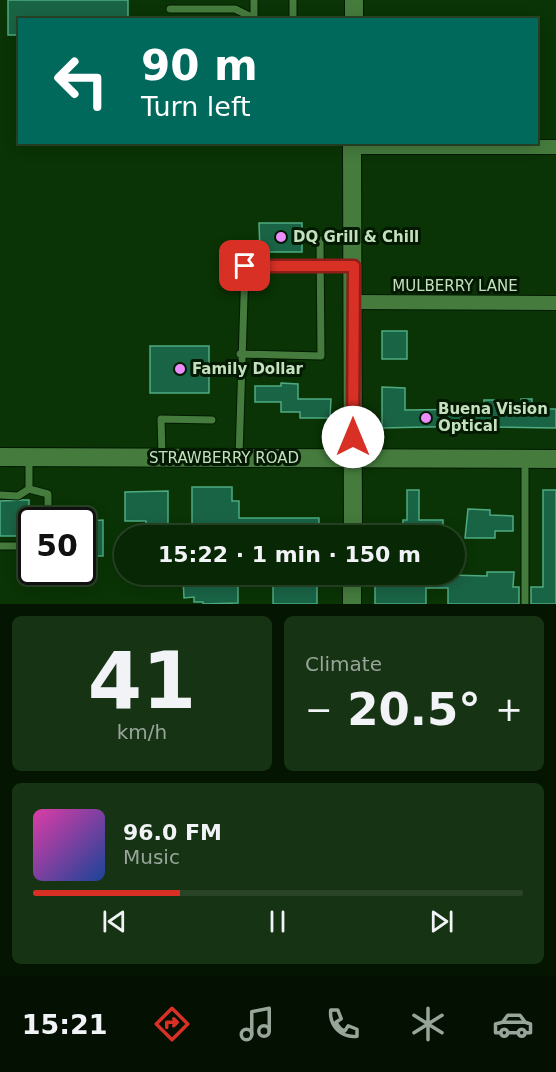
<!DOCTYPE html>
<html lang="en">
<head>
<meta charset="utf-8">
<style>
	:root { --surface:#082704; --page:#163313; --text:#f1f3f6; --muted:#98a59a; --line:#294426; --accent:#d93025 }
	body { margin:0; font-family:"DejaVu Sans",sans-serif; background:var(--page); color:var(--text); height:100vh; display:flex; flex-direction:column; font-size:22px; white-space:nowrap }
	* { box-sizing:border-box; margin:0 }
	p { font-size:20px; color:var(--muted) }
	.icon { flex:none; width:33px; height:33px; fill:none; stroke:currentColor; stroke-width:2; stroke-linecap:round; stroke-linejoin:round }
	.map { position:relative; height:604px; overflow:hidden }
	.side { display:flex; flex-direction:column; gap:12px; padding:12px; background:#041502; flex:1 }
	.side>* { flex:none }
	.guide { position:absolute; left:18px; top:18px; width:520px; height:126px; border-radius:0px; box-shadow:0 3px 15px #0003,0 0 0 2px var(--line); background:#00695c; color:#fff; overflow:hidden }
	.speed { position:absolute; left:18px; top:507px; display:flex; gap:12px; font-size:30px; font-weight:700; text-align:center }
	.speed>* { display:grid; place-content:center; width:78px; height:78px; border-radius:50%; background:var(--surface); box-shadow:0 3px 15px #0003,0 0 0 2px var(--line); line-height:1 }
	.speed .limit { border:3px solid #111; border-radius:9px; background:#fff; color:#111 }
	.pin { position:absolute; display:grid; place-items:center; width:51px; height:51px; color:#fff; margin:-26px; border-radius:12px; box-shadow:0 3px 9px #0006 }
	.me { position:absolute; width:66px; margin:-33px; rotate:0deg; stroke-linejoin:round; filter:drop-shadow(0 0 4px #0008) }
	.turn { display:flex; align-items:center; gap:21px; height:126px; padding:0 24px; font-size:27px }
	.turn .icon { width:78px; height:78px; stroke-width:2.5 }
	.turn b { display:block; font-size:42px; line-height:51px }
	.big { font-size:45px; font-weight:600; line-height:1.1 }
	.side .card { flex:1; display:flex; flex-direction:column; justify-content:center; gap:9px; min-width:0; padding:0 21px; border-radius:9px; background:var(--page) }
	.side .dial { align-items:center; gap:0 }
	.dial b { font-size:78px; line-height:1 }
	.song { display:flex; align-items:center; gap:18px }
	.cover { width:72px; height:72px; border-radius:9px; background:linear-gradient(135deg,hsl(320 70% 55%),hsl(220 70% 35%)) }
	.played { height:6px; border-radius:3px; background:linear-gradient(90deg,var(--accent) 30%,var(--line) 30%) }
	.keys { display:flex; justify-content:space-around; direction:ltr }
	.heat { display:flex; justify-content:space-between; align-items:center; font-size:33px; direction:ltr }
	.side .tiles { flex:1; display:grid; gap:12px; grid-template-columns:1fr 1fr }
	.card:last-child { grid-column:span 2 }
	.trip { position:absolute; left:114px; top:525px; width:351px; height:60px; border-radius:30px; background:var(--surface); box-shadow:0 3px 15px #0003,0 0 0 2px var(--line); font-weight:600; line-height:60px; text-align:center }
	.tab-bar { display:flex; height:96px; justify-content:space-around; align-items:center; background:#031002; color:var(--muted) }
	.tab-bar .icon { width:42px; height:42px }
	.tab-bar .current { color:var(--accent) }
	.tab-bar b { font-size:27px; color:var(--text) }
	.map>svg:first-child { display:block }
	.building { fill:#1a6446; stroke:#4eab81; stroke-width:1.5 }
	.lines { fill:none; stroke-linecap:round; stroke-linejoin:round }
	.lane-casing { stroke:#001a00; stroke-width:9 }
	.street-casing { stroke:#001a00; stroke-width:16 }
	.secondary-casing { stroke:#001a00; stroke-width:20 }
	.lane { stroke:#457b3d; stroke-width:7 }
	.street { stroke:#457b3d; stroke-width:14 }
	.secondary { stroke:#457b3d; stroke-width:18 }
	.route-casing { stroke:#8d1f18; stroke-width:15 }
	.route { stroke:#d93025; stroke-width:10 }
	.poi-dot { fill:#eb8dfc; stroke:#031902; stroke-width:2 }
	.labels { text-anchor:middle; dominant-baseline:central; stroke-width:6; stroke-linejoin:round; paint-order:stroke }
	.poi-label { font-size:15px; font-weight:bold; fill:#c4e1bf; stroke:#031902; text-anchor:start }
	.street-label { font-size:15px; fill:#c4e1bf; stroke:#031902 }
</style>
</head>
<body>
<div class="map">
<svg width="556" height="604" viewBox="0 0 556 604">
	<rect width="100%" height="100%" fill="#0a3405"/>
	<!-- building -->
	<path class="building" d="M8,0H128V20H20V35H8Z
		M259,223H302V252H260Z
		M382,331H407V359H382Z
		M150,346H209V393H150Z
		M281,383L298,384V399H331L330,418H300V412H281V402H255V386H281Z
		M382,387L405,388V410L484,409V400H495V404H521V399H532V409H556V428L494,427V422H474V426L382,428Z
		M192,487H232V501H239V518H319V536H184V525H192Z
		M407,490H419V520H443V536H402L403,520H407Z
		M543,490H556V604H531V587H543Z
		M168,491V530H146V521H125V492Z
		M23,500H29V536H0V501Z
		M468,509L490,510V515L513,516V531H495V538H465Z
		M103,520V556H82V536H88V521Z
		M487,572H514L513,587H519V604H448V588H426V604H375V574H390V582H413V574L487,576Z
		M299,574H317V604H273V578H299Z
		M206,576L207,585L238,586V603L203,604V602H194V597L184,598L183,577Z"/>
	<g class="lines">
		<!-- lane casing -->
		<g class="lane-casing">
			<path id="lane" d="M170,9H235L258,20
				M254,18V0
				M293,20V0
				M240,354L321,356L320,240L351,232
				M162,455L161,419L212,420
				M239,456L245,266H352
				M29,460V489L48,494V520
				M0,495L18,496L29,489
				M0,546H32
				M525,604V460"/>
		</g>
		<!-- street casing -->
		<g class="street-casing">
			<path id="street" d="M352,147H556
				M354,302L556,303"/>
		</g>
		<!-- secondary casing -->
		<g class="secondary-casing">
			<path id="secondary" d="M354,20V0
				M352,142L353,536
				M0,457L556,459
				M352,604V574"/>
		</g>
		<!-- lane -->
		<use href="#lane" class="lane"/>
		<!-- street -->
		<use href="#street" class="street"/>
		<!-- secondary -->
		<use href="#secondary" class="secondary"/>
	</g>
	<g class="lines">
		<!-- route casing -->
		<g class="route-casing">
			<path id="route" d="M245,266H354L353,437"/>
		</g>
		<!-- route -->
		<use href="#route" class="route"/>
	</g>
	<!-- markers -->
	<g class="poi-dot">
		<circle cx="281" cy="237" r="6"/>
		<circle cx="180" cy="369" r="6"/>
		<circle cx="426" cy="418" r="6"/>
	</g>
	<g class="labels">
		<!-- poi labels -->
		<g class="poi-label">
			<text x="293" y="237">DQ Grill &amp; Chill</text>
			<text x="192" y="369">Family Dollar</text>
			<text x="438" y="409">Buena Vision<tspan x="438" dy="17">Optical</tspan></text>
		</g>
		<!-- street labels -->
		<g class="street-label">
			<text x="455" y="286">MULBERRY LANE</text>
			<text x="224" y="458">STRAWBERRY ROAD</text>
		</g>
	</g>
</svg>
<div class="speed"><div class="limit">50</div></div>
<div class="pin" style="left:245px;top:266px;background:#d93025"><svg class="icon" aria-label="arrive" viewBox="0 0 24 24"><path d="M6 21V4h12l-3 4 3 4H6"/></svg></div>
<svg class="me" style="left:353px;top:437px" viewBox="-20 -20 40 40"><circle r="19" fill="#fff"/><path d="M0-13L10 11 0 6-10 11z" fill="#d93025"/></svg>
<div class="trip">15:22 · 1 min · 150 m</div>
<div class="guide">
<div class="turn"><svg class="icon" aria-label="left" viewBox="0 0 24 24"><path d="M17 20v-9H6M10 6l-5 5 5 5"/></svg><div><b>90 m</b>Turn left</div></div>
</div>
</div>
<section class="side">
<div class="tiles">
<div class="card dial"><b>41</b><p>km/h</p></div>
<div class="card"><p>Climate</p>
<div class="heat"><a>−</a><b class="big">20.5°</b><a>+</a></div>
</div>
<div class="card">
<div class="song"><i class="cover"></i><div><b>96.0 FM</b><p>Music</p></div></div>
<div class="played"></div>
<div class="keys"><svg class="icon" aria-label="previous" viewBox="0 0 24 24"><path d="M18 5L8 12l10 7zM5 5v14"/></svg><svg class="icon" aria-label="pause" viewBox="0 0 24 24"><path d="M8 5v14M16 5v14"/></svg><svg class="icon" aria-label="next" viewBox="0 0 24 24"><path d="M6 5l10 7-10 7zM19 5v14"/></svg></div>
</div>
</div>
</section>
<nav class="tab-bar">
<b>15:21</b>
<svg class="icon current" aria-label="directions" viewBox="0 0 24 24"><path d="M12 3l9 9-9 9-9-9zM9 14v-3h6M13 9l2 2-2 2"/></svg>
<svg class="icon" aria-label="music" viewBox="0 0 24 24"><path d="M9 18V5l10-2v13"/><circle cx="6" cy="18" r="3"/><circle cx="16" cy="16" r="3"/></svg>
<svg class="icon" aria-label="phone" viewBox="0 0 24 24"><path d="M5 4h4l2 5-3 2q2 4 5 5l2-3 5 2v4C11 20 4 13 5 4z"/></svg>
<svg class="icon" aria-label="climate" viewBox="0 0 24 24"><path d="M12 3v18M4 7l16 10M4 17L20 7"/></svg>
<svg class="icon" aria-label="car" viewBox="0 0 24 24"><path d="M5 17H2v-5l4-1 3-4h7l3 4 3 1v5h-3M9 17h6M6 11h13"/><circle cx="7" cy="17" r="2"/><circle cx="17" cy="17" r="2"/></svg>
</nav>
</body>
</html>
